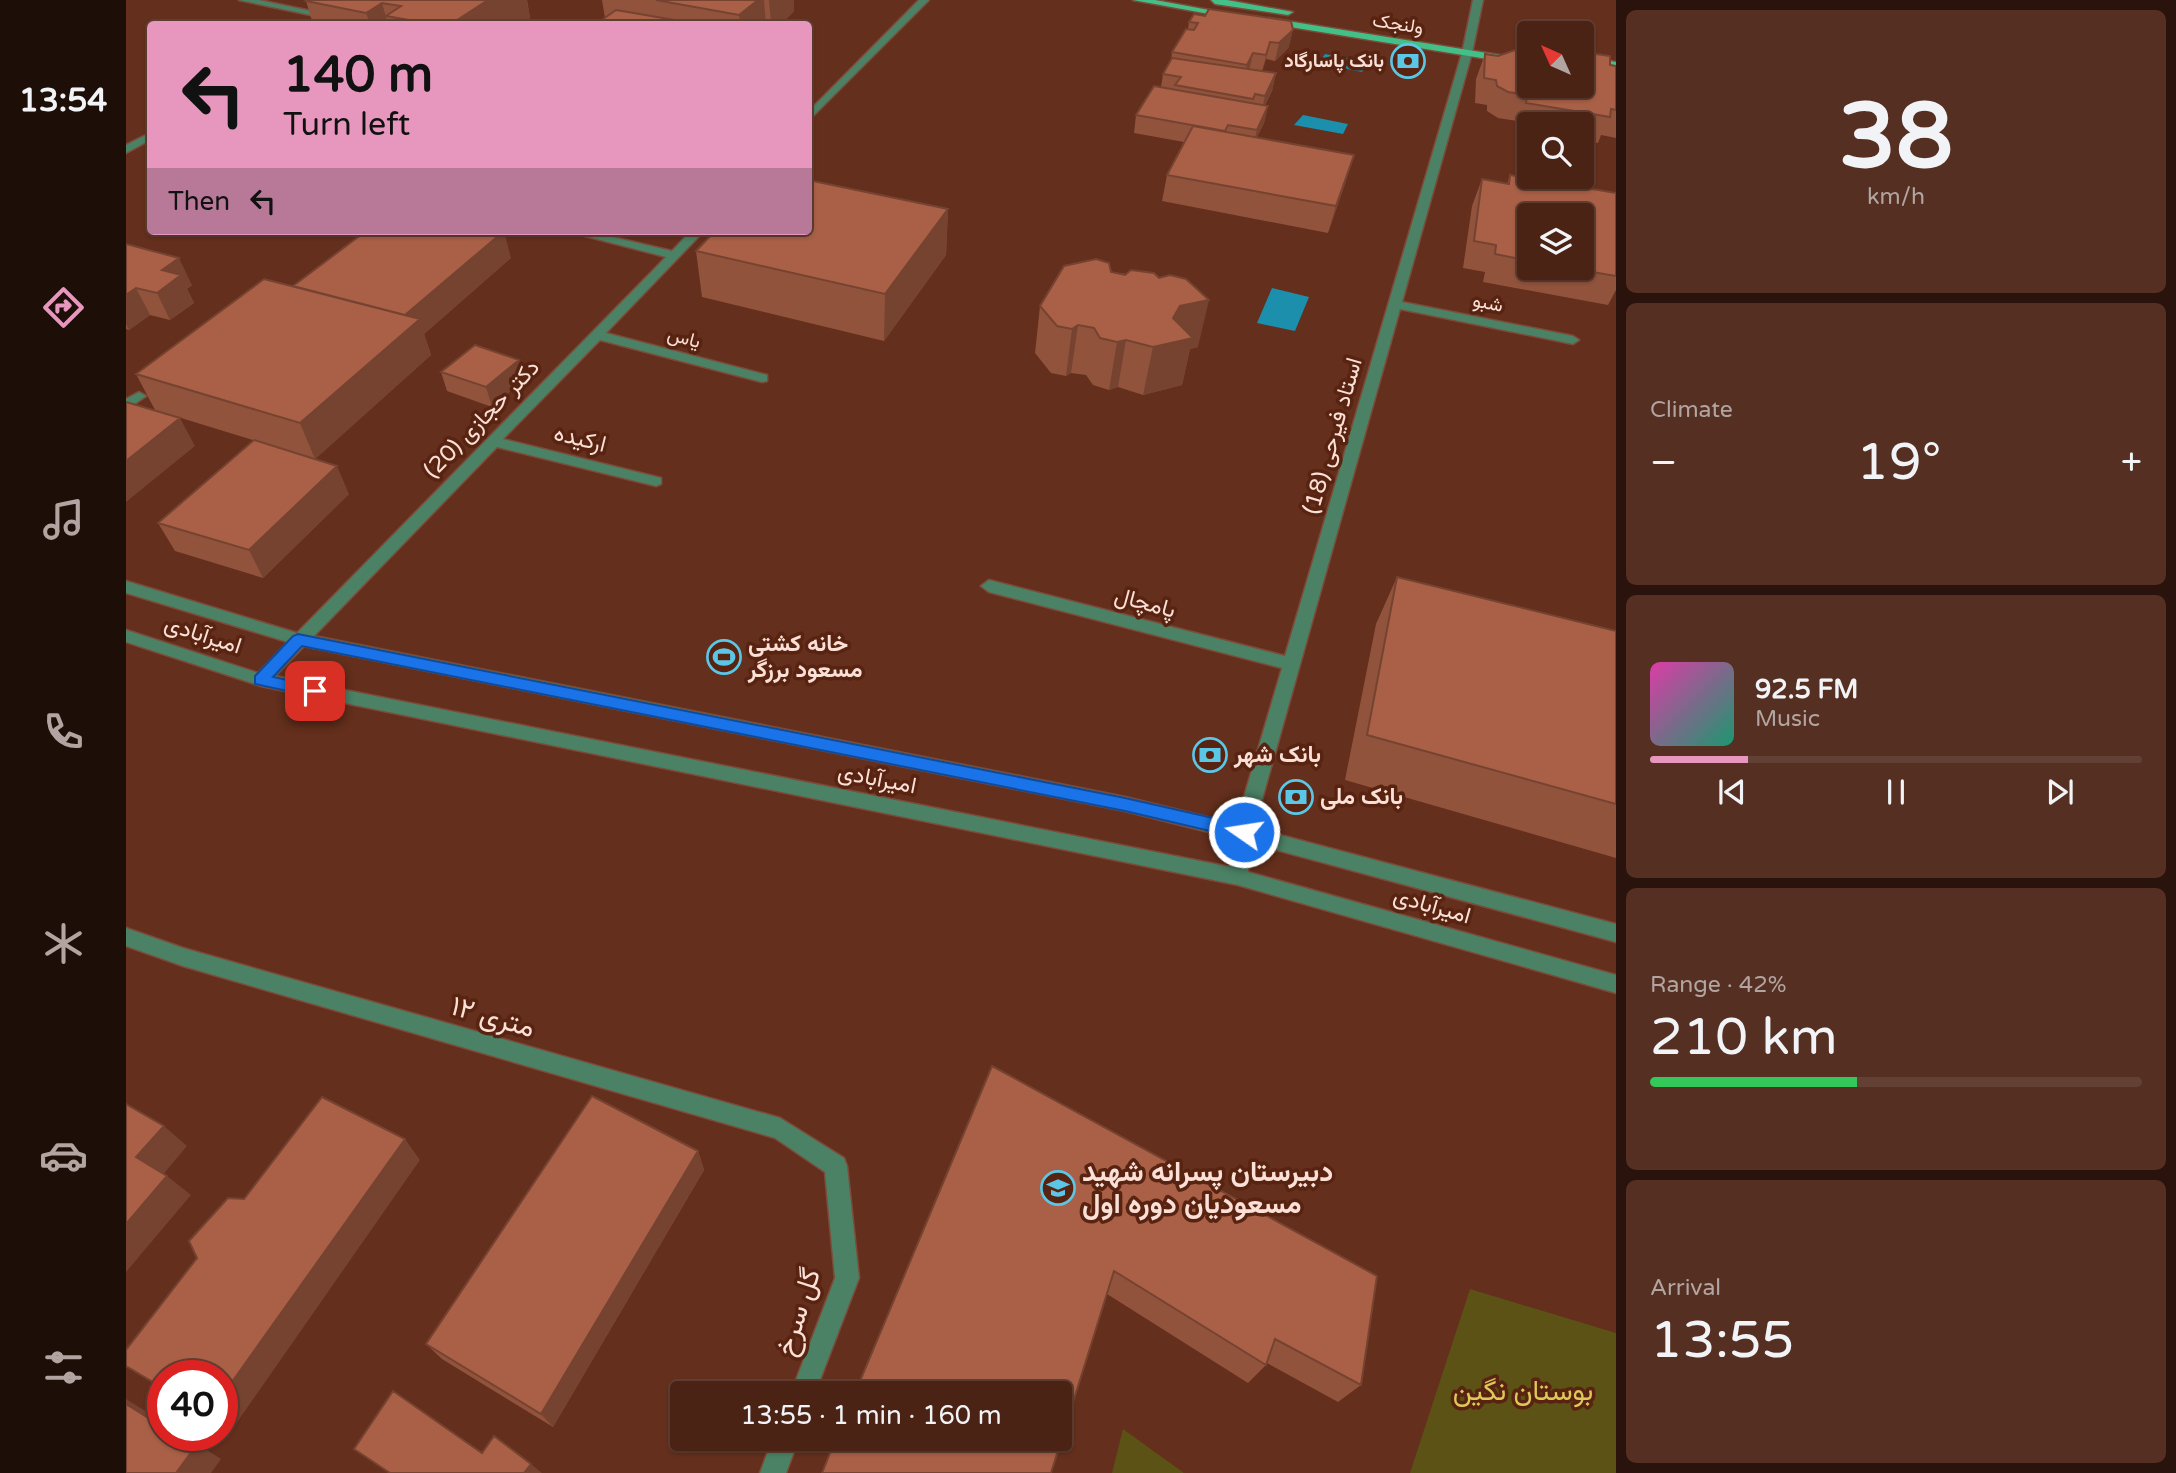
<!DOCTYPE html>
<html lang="en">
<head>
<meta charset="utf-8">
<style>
	:root { --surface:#4b2315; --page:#552f22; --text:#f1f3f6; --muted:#b2a4a0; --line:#624034; --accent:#e797bd }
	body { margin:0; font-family:"Varela Round",Vazirmatn,sans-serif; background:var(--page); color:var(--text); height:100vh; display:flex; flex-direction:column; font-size:26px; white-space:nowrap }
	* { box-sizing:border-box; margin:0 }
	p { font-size:23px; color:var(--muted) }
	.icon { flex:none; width:38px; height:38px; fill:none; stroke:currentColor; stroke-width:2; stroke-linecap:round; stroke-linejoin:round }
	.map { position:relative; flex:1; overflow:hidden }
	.drawer { display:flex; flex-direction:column; gap:10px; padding:10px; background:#29130c; width:560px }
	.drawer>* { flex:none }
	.guide { position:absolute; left:21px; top:21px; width:665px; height:214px; border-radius:7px; box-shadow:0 2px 5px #0004,0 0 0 2px var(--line); background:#e797bd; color:#111; overflow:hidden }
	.needle { width:46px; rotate:315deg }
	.tools { position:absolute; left:1391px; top:21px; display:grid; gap:14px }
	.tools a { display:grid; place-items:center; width:77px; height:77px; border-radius:7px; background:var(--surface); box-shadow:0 2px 5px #0004,0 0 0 2px var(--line); font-size:35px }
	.speed { position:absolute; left:21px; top:1360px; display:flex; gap:14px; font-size:35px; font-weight:700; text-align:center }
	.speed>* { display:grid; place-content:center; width:91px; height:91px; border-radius:50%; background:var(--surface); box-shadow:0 2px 5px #0004,0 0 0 2px var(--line); line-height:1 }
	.speed .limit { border:10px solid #d22; background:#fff; color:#111 }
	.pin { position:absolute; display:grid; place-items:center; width:60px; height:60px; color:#fff; margin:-30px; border-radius:14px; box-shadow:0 4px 10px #0006 }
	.me { position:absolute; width:77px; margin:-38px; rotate:283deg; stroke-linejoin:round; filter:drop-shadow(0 0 5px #0008) }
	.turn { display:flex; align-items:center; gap:24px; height:147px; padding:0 21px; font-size:32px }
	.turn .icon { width:91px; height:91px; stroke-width:2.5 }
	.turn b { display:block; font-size:49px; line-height:60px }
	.then { display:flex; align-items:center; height:66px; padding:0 21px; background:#0003; gap:14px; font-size:26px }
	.big { font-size:52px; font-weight:600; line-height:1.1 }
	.drawer .widget { flex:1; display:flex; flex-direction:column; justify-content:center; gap:10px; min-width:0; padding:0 24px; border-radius:10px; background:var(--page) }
	.drawer .dial { align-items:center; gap:0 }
	.dial b { font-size:91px; line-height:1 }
	.song { display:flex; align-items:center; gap:21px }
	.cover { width:84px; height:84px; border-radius:10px; background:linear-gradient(135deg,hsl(320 70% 55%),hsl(160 70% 35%)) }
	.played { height:7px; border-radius:4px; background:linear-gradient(90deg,var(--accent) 20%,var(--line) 20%) }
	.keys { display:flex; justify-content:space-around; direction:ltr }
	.heat { display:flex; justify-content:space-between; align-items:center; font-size:38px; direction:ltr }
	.charge { height:10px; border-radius:5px; background:linear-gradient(90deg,#34c759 42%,var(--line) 0) }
	.trip { position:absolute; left:544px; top:1381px; width:402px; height:70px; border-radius:7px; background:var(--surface); box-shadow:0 2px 5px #0004,0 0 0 2px var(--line); font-weight:600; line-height:70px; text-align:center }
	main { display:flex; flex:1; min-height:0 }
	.tab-bar { display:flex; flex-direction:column; width:126px; justify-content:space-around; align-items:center; background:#1e0e08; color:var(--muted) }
	.tab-bar .icon { width:49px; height:49px }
	.tab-bar .on { color:var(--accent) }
	.tab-bar b { font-size:32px; color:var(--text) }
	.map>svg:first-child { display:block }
	.green { fill:#5c5215 }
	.water { fill:#1b8fac }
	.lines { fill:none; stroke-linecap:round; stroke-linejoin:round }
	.minor-casing { stroke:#7c4b3a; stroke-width:3 }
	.major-casing { stroke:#7c4b3a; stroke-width:3 }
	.minor { fill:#4b8165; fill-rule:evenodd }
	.major { fill:#42c087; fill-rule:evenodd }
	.wall { fill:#91533c; fill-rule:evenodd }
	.shaded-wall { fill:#764331 }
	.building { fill:#a96046; stroke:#764331; stroke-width:2 }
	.route { fill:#1a73e8; stroke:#114b97; stroke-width:2 }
	.labels { text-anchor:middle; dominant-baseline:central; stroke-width:7; stroke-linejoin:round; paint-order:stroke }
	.far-street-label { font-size:19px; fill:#fbe0d7; stroke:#582411 }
	.far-poi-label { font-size:19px; font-weight:bold; fill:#fbe0d7; stroke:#582411; text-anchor:end }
	.street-label { font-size:23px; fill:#fbe0d7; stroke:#582411 }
	.poi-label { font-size:23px; font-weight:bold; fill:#fbe0d7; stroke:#582411; text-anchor:start }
	.near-street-label { font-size:28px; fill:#fbe0d7; stroke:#582411 }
	.near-poi-label { font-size:28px; font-weight:bold; fill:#fbe0d7; stroke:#582411; text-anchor:start }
	.near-park-label { font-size:28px; fill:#dcc959; stroke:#582411 }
</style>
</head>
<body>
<main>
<nav class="tab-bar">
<b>13:54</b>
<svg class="icon on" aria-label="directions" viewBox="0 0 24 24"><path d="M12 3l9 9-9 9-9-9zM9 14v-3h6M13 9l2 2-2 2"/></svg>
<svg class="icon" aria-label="music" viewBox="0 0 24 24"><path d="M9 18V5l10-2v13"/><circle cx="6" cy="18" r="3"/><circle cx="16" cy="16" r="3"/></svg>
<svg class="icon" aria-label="phone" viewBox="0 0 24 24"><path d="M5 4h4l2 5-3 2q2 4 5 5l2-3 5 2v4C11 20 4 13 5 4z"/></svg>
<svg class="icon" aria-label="climate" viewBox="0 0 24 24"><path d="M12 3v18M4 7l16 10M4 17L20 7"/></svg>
<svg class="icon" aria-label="car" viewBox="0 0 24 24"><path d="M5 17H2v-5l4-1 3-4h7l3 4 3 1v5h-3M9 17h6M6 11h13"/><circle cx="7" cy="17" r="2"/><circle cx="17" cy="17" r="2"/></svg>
<svg class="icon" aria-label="filters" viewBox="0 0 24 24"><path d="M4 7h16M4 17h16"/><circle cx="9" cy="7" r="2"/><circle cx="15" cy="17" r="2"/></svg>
</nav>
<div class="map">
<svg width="1490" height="1473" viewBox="0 0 1490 1473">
	<rect width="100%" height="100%" fill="#642f1c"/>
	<!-- green -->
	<path class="green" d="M1344,1289L1490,1333V1473H1284Z
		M997,1429L1058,1473H986Z"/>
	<!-- water -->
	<path class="water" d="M1199,54L1241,62L1236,72L1192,63Z
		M1177,115L1222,124L1217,134L1168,125Z
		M1146,288L1183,297L1169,331L1131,323Z"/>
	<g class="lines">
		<!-- minor casing -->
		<g class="minor-casing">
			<path id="minor" d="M113,0H133L209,16L204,19Z
				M793,0H803L682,121V112Z
				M1347,0H1357L1346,53L1276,302L1447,336L1453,340L1447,344L1274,309L1128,828L1490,924V942L1125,843L1122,872L1490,975V993L1112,885L135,686L0,642V630L132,673L162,642L0,593V581L171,633L540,257L440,231H461L546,251L565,231H578L480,333L641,375V381L636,382L474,340L377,439L535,478V484L530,486L371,447L188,636L999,797L1110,824L1156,668L863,592L855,586L863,580L1159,656L1336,53ZM178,646L999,811L1107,838L1104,867L149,676Z
				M24,133V140L0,153V145Z
				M13,392L20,396L0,410V399Z
				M0,928L57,948L654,1118L718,1158L721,1166L733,1278L689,1393H665L709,1278L699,1172L649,1138L57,966L0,946Z
				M647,1438H673L660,1473H634Z"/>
		</g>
		<!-- major casing -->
		<g class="major-casing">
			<path id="major" d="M1007,0H1029L1110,15L1105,18Z
				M1085,0H1101L1167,12L1162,15L1089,4Z
				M1143,18L1404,60V66L1140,23L1138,21Z
				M1456,56L1490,62V68L1456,62Z"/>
		</g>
		<!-- minor -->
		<use href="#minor" class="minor"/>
		<!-- major -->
		<use href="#major" class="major"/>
	</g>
	<!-- wall -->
	<path class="wall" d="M182,0H401L404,18L395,24H187L180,1Z
		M476,0H668V11L657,22V24H470L479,18Z
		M1079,16L1163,47L1149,61L1140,59L1136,71L1150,73L1146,91L1139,105L1142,106L1138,123L1131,137L1220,181L1202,233L1036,201L1041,175L1058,142L1008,133L1010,115L1035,87L1037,74L1045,61L1046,52L1062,29L1063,22Z
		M1359,54L1490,66V138L1475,135L1472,143L1456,140V124H1404V131L1390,129L1391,121L1372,118L1361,111V105L1349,103L1350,79Z
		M1384,175L1490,193V290L1482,305L1357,282L1359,272L1337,268L1346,206L1356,179L1381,184ZM1404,215L1456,268H1404Z
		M822,209L820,255L758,341L576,297L570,251Z
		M0,244L66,285L61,289L68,303L44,320L24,315L3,330L0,329Z
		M385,258L298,334L305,355L189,459L29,410L10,374L167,286Z
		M985,272L1033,278L1072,347L1064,349L1056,385L1017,395L992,387L983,390L967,385L960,375L945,373L940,376L925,373L909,353L914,306Z
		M315,372L398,379L366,407L321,391Z
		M223,494L137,578L49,551L32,523Z
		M1271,577L1490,631V858L1219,780L1250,624Z
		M866,1066L1235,1385L1212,1402L1141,1363L1140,1365L1122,1383L981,1294Z
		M572,1151L578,1170L427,1427L316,1359L300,1344Z"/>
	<!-- shaded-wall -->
	<path class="shaded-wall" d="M362,0H401L404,18L395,24H325Z
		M632,0H638L640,24H614L613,15Z
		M643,0H668V11L657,22V24H645Z
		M256,3L262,24H244L240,13Z
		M1167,30L1163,47L1149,61L1153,43Z
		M1144,42L1140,59L1136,73L1140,55Z
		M1127,53L1123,71L1117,82L1121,65Z
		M1150,73L1146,91L1135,114L1139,96Z
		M1142,106L1138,123L1126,148L1131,130Z
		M1228,155L1220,181L1202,233L1210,206Z
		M822,209L820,255L758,341L759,294Z
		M378,231L385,258L298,334L305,355L189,459L174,423L277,317Z
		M53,258L66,285L61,289L68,303L44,320L31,293L36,270Z
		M10,288L24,315L3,330L0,324V295Z
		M1083,300L1072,347L1064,349L1056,385L1017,395L1027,347L1054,306Z
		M952,325L945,373L940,376L946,329Z
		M1000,340L992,387L983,390L991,342Z
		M393,360L398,379L366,407L360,387Z
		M54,418L69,446L0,502V461Z
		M211,466L223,494L137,578L123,550Z
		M38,1126L61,1146L35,1177L10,1157Z
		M279,1139L294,1160L107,1428L96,1422V1396Z
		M572,1151L578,1170L427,1427L415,1414Z
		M41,1176L65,1195L0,1272V1224Z
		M0,1399L37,1422V1427L0,1404Z
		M49,1435H57L95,1459L85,1473H50Z
		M405,1464L416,1473H398Z"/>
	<!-- building -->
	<path class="building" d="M182,0H362L325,24H306L260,16L275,6L256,3L240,13L180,1Z
		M530,0H632L613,15Z
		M1083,9L1165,21L1167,30L1153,43L1144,42L1140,55L1127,53L1121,65L1046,52L1060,29L1068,30L1072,23L1063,22L1068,14L1079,16Z
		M490,10L572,24H470Z
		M1389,50L1404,52V86H1456V52L1484,56V65L1490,66V110L1485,109L1484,117L1400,103L1401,95L1382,92L1371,86L1370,80L1358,78L1359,54L1372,56Z
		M1046,58L1150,73L1139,96L1129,94L1127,99L1049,85L1055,77L1037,74Z
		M1028,86L1142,106L1131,130L1102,125L1099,131L1010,115Z
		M1067,126L1228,155L1210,206L1041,175Z
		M1384,175L1490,193V276L1443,268H1456V215H1404V261L1369,254L1370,245L1348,241L1356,179L1383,184Z
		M682,180L822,209L759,294L570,251L589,231H682Z
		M240,231H378L279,315L167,286Z
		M0,244L53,258L36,270L55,275L31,293L10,288L0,295Z
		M970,259L983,263L985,272L999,275L1005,270L1028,273L1033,278L1044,275L1060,279L1083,300L1054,306L1047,318L1067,338L1027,347L1000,340L991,342L974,338L968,328L952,325L946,329L931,326L914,306L938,266Z
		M138,279L294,319L174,423L10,374Z
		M349,345L393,360L360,387L315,372Z
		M0,402L54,418L0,461Z
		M128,440L211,466L123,550L32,523Z
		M1271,577L1490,631V804L1241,735Z
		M866,1066L1251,1276L1235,1385L1149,1339L1140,1365L988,1271L925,1473H696L710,1438H934V1393H729Z
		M466,1096L572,1151L415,1414L300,1344Z
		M196,1097L279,1139L96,1396V1376H37V1388L0,1366V1350L71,1258L63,1241L102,1198L118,1199Z
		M0,1104L38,1126L10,1157L41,1176L0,1224Z
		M267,1391L356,1453L368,1436L405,1464L398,1473H264L228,1449Z
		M0,1404L37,1427V1435H49L69,1447L50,1473H0Z"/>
	<!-- route -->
	<path class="route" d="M172,634L999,798L1118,825L1126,832L1118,839L999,811L176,646L147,677L194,687V695L189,697L129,684V676L167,636Z"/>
	<!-- icons -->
	<defs>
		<g id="bank-ring" transform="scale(1.75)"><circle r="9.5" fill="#582411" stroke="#5bc7e7" stroke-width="1.5"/><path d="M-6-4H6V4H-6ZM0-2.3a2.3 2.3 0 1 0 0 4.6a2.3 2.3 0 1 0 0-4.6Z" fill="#5bc7e7"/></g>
		<g id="stadium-ring" transform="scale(1.75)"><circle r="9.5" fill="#582411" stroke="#5bc7e7" stroke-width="1.5"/><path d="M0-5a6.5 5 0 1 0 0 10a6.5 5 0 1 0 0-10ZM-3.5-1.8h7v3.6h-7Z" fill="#5bc7e7"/></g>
		<g id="school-ring" transform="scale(1.75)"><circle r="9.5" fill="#582411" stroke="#5bc7e7" stroke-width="1.5"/><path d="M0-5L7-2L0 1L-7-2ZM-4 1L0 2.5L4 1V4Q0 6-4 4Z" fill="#5bc7e7"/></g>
	</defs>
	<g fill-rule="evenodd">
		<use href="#bank-ring" x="1282" y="61"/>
		<use href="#stadium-ring" x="598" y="657"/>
		<use href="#bank-ring" x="1084" y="755"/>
		<use href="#bank-ring" x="1170" y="797"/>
		<use href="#school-ring" x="932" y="1188"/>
	</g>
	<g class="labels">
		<!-- far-street labels -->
		<g class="far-street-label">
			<text transform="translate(1272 24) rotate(9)">ولنجک</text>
			<text transform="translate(1362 303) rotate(11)">شبو</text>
			<text transform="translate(558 338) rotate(15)">یاس</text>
		</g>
		<!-- far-poi labels -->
		<g class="far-poi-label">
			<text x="1258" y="61">بانک پاسارگاد</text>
		</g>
		<!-- street labels -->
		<g class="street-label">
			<text transform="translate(356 419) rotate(-46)">دکتر حجازی (20)</text>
			<text transform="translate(1207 436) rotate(-74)">استاد فیرحی (18)</text>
			<text transform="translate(454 439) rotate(14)">ارکیده</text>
			<text transform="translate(1019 603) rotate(15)">پامچال</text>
			<text transform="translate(77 635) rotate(18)">امیرآبادی</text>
			<text transform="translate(751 779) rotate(11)">امیرآبادی</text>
			<text transform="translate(1306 906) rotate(16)">امیرآبادی</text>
		</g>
		<!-- poi labels -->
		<g class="poi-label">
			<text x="622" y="644">خانه کشتی<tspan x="622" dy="26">مسعود برزگر</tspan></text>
			<text x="1108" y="755">بانک شهر</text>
			<text x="1194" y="797">بانک ملی</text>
		</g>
		<!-- near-street labels -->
		<g class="near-street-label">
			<text transform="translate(367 1017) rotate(16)">۱۲ متری</text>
			<text transform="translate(672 1312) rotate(-72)">گل سرخ</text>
		</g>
		<!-- near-poi labels -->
		<g class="near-poi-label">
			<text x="956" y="1172">دبیرستان پسرانه شهید<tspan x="956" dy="32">مسعودیان دوره اول</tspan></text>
		</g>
		<!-- near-park labels -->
		<g class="near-park-label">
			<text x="1397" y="1391">بوستان نگین</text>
		</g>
	</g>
</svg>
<div class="tools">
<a><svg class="needle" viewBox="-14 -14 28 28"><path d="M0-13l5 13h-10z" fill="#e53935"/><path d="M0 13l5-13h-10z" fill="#b2a4a0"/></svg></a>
<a><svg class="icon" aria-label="search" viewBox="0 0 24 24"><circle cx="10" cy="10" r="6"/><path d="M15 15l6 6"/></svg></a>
<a><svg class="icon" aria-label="layers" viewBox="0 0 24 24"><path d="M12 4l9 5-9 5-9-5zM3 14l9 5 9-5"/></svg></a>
</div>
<div class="speed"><div class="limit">40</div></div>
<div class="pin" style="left:189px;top:691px;background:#d93025"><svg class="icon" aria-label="arrive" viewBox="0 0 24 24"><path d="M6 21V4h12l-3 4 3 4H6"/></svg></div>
<svg class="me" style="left:1118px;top:832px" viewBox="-20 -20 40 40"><circle r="17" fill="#1a73e8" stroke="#fff" stroke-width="3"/><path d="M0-11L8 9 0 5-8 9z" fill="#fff"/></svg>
<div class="trip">13:55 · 1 min · 160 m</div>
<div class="guide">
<div class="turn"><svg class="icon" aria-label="left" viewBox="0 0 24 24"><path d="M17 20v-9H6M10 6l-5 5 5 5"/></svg><div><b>140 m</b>Turn left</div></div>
<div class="then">Then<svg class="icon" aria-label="left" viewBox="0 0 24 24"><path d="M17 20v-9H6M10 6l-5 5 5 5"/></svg></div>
</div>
</div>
<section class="drawer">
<div class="widget dial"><b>38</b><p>km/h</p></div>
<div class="widget"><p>Climate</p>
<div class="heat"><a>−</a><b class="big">19°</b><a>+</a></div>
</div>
<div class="widget">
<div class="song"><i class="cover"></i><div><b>92.5 FM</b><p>Music</p></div></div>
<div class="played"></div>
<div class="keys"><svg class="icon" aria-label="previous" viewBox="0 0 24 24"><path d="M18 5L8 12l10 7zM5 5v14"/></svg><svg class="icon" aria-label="pause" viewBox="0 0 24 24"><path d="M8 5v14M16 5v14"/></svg><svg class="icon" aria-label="next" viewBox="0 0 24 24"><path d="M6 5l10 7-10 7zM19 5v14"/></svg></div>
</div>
<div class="widget"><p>Range · 42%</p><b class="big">210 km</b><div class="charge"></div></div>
<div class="widget"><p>Arrival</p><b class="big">13:55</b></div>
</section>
</main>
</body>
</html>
